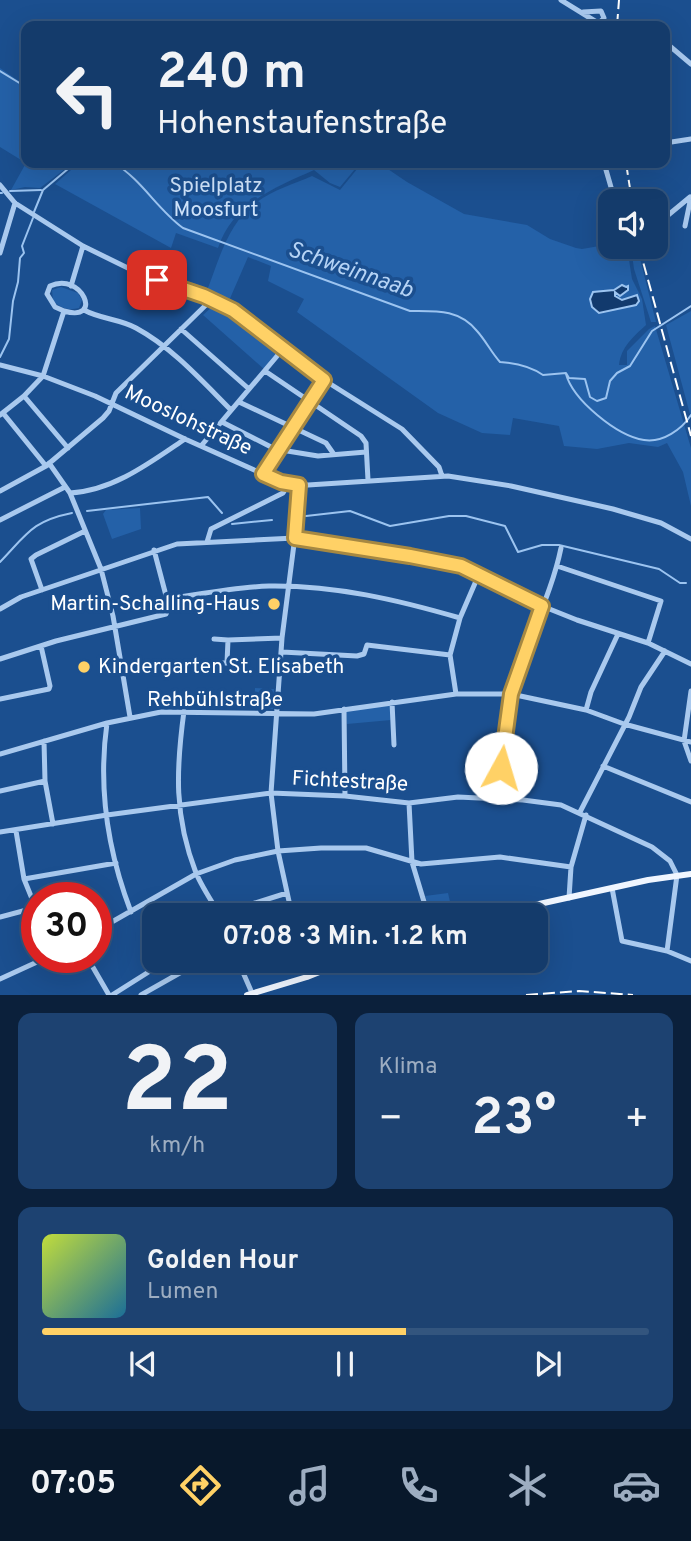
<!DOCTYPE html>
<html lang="de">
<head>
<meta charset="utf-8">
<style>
	:root { --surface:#143b6b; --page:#1d4271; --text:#f1f3f6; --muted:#9dadc1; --line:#33557e; --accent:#ffd166 }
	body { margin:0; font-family:Overpass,sans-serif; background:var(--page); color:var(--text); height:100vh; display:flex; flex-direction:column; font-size:26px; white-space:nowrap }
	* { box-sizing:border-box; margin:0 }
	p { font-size:23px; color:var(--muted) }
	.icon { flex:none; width:38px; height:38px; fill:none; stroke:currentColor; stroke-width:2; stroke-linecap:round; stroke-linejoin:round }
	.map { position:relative; height:995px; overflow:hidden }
	.sheet { display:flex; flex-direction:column; gap:18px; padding:18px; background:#0b203b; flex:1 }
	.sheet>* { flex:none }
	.guide { position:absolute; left:21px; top:21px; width:649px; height:147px; border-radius:14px; box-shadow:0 7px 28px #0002,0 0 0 2px var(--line); background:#143b6b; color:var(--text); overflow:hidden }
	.tools { position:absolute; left:598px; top:189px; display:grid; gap:14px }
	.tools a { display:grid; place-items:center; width:70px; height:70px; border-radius:14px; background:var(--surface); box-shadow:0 7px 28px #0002,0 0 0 2px var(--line); font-size:35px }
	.speed { position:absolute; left:21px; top:882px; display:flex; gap:14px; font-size:35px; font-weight:700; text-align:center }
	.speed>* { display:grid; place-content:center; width:91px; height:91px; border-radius:50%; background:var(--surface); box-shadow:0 7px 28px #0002,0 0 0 2px var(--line); line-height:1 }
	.speed .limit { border:10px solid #d22; background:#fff; color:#111 }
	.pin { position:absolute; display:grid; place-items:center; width:60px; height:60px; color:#fff; margin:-30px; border-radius:14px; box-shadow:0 4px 10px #0006 }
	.me { position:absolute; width:77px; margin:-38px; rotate:6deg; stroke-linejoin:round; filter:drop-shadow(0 0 5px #0008) }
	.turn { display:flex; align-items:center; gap:24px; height:147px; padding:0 21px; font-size:32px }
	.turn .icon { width:91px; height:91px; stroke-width:2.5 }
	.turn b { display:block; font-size:49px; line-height:60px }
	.big { font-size:52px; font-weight:700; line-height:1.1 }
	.sheet .card { flex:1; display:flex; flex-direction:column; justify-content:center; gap:10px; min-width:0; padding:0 24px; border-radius:14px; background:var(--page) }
	.sheet .dial { align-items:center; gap:0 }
	.dial b { font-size:91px; line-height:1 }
	.song { display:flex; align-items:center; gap:21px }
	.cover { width:84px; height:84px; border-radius:10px; background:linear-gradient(135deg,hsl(70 70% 55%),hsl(200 70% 35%)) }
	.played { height:7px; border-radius:4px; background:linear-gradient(90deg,var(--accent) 60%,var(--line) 60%) }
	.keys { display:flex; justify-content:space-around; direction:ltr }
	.heat { display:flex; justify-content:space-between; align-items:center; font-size:38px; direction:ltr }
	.sheet .tiles { flex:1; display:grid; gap:18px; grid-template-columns:1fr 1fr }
	.card:last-child { grid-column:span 2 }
	.trip { position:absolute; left:142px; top:903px; width:406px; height:70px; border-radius:14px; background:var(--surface); box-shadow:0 7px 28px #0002,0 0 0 2px var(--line); font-weight:700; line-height:70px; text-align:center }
	.tabs { display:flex; height:112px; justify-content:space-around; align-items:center; background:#08182b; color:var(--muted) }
	.tabs .icon { width:49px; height:49px }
	.tabs .current { color:var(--accent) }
	.tabs b { font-size:32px; color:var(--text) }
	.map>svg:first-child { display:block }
	.green { fill:#2461a8 }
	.water { fill:#123a6d; stroke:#9cc4f0; stroke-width:2 }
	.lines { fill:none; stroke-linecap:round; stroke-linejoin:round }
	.stream { stroke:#9cc4f0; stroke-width:2 }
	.minor { stroke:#a9c9ee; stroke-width:5 }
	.major { stroke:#f0f6ff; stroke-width:6 }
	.rail { stroke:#fff; stroke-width:2; stroke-dasharray:12 5; stroke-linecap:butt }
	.route-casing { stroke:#a68842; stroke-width:18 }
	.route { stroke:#ffd166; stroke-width:12 }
	.poi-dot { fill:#ffd166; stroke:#1b4f8f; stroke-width:2.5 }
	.labels { text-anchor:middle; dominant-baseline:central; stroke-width:7; stroke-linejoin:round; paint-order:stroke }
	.park-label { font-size:21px; fill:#cfe3fa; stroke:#1b4f8f }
	.street-label { font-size:21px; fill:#fff; stroke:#1b4f8f }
	.poi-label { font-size:21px; fill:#fff; stroke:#1b4f8f; text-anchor:end }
	.water-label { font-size:23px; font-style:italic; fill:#b5d3f5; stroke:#1b4f8f }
</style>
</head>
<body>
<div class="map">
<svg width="691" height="995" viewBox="0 0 691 995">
	<rect width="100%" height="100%" fill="#1b4f8f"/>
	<!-- green -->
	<path class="green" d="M0,68L26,86V163H73L40,188L25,187L11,190L26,163L0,147Z
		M85,163L107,165V163H360L340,187L330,183L314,170C276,187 232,204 218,248L176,233L171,248L55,184L71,170Z
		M362,163H379L407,182L464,214L527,225L550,239L576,248L582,249L611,244V247H627L632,279L642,299L646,325C633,337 621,347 619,365H627V351L649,329L655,326L691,448V506L683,472L667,443L658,447L629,443L597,449L564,446L559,426L513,418L510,435L482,433L438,413L297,312L304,299L268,281L271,266L248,257L228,303L206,293C219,261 227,223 257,202C273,190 294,184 312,176L340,190Z
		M631,247H637L656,322H651L634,269Z
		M61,287L78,293L82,300L79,308C68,311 61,308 53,301L52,290Z
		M214,305L237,316L279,350L264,369L203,315Z
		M691,311V418L666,325Z
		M140,508L141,529L112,539L103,514L106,510Z
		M255,688L274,689L273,709L254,708Z
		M390,705L391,720L347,724L346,711Z
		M448,893L453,915H431L425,896Z"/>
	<!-- water -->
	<path class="water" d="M622,285L626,287L628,286V290L620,296L615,292V296L622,300L637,295L639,301L636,305L599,313L592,307L590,299L593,292L614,290Z"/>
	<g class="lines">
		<!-- stream -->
		<path class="stream" d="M0,71L26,87
			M114,163C142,180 157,209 183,228L410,311C436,311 459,309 477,331C486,341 491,352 500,362C516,363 530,366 543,375L566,373L569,378L585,379L590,397L597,401L606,398L610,381L617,373L630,366L652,331L691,306
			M10,191L41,190
			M0,193H2
			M34,212L43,190L75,163
			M0,357L9,339L13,301L18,282L20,258L24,253L22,246L33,218
			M566,374C573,400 617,436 644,440C663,443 682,429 691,415
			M87,511L208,497L222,513
			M306,516L350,511L390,526L449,516H466L505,526L518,552L542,545H559L659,569L680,583H686
			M232,524L272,520
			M0,562C27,534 32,521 72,513"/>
		<!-- minor -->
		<path class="minor" d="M561,0L603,26
			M583,12L601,11L604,18L599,23
			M665,42L691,64
			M665,143L691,139
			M604,163L615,201
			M0,185L15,203L83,246L138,273L212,299L243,317L324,380L402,429L439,467L442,476
			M661,221L690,197
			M685,226L691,197
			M0,253L15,203
			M71,286L83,246
			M84,310C100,319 120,319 136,328C173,348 202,381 231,410
			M181,329L249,389
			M0,365L43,376L95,396L185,439L281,482L308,485L448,476L511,486L613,509L661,523L691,539
			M265,371L361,436L366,443L368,480
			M24,396L68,448
			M239,402L326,443L333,453
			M3,413L46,466
			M0,415L24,396L43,376L64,311C104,323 82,271 50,286L47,294L55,307L64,311
			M222,422L275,449L318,456L366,452
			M201,446L283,349
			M49,463L70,493L101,569L113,616L130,717
			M263,474L324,380
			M0,491L46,466L103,418L109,411L116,393L212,299
			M70,493C113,491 151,462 185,439
			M0,520L65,487
			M207,542L211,529L283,493L289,483
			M557,566L661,601L648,643
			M42,590L31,559L36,555L85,531
			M167,599C201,594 235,587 269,586C335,585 398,600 460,618
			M0,609L21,597L177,544L295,538L410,556L461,566L542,606L577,620L648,643L691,664
			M214,639L228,640
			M282,652L357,656L364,654L367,645L450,655
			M0,659L56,641L166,614L169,607L154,550
			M215,663H227L228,640L282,638
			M691,691L684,741L691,761
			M456,694L450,655L460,618L479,574
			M0,699L49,689L50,686L41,646
			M392,702L394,745
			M344,709L345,796
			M586,710L591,692L618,634
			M184,711C176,770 174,816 196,873C202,887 212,902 220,915
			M107,723C98,787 108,852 131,912
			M44,741L45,781L53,824
			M0,754L107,723L161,712L314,714L456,694H511L586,710L624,724L691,742
			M603,766L691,802
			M0,791L45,781
			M499,799C502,764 502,726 512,691C525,643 551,597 561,548
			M409,803L412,862L428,915
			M580,812L629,717L641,687L665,651
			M16,831L24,879L37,911
			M0,832L107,815L271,793L345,796L409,803L458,797L523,800L561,805L652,847L670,861L677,875L667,951
			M24,879L116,863
			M612,888L622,941L667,951L691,961
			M569,898L571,867L586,815
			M220,914L287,893
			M292,915L278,851L271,793L282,638L300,497L299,485
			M0,917L34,908
			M96,931L196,874L235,860L278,851L321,848H366L421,864L500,857L571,867
			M87,957L109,995
			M238,961L252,993
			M303,961L307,977
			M0,979L48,957
			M112,995L166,961
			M141,995L201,961"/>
		<!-- major -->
		<path class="major" d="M489,915L648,880L691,874
			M247,995L307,977L347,961"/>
		<!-- rail -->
		<path class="rail" d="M617,26L619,0
			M626,163L632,201
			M639,247L691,436
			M526,995L579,991L633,995"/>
	</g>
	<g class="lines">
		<!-- route casing -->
		<g class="route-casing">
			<path id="route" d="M157,280L204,296L233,310L324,380L263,474L281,482L299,485L295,538L410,556L461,566L542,606L511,694L501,768"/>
		</g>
		<!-- route -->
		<use href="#route" class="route"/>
	</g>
	<!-- markers -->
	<g class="poi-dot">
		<circle cx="274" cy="604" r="7"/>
		<circle cx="84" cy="667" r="7"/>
	</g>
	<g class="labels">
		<!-- park labels -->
		<g class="park-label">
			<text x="216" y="186">Spielplatz<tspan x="216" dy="24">Moosfurt</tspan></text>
		</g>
		<!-- street labels -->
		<g class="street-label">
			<text transform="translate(188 421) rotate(25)">Mooslohstraße</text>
			<text x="215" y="700">Rehbühlstraße</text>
			<text transform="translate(350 782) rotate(3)">Fichtestraße</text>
		</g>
		<!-- poi labels -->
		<g class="poi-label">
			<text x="260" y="604">Martin-Schalling-Haus</text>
			<text x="98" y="667" text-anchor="start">Kindergarten St. Elisabeth</text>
		</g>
		<!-- water labels -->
		<g class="water-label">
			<text transform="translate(350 271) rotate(19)">Schweinnaab</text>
		</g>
	</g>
</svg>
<div class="tools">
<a><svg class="icon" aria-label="sound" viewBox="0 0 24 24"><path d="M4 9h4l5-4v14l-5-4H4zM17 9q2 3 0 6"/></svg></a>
</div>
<div class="speed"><div class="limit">30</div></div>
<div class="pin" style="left:157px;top:280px;background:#d93025"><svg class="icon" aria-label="arrive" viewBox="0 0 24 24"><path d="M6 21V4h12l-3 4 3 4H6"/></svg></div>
<svg class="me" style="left:501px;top:768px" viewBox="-20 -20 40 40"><circle r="19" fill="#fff"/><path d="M0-13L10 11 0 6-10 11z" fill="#ffd166"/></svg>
<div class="trip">07:08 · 3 Min. · 1.2 km</div>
<div class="guide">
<div class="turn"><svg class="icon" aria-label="left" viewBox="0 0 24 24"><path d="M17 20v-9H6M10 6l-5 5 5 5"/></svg><div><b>240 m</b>Hohenstaufenstraße</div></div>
</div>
</div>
<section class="sheet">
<div class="tiles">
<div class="card dial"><b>22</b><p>km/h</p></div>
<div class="card"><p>Klima</p>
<div class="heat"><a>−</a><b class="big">23°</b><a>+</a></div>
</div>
<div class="card">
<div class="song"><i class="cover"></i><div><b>Golden Hour</b><p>Lumen</p></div></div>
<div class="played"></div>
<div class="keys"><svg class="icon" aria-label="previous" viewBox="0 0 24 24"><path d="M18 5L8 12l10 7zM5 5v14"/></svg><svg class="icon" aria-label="pause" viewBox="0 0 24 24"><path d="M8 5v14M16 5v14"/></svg><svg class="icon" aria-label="next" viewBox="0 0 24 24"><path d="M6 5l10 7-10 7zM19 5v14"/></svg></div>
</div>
</div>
</section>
<nav class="tabs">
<b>07:05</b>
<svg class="icon current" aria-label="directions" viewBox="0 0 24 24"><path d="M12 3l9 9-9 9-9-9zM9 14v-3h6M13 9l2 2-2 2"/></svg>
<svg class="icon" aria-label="music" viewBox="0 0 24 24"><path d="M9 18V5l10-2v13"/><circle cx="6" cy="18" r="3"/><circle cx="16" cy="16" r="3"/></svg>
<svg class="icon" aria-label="phone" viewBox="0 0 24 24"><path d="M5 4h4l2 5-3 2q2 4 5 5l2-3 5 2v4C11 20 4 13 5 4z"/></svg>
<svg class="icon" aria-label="climate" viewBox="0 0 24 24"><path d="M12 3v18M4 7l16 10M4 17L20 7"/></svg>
<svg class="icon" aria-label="car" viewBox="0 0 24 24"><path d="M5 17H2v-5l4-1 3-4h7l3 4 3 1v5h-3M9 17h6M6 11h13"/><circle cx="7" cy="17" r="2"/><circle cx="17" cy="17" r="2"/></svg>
</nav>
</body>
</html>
